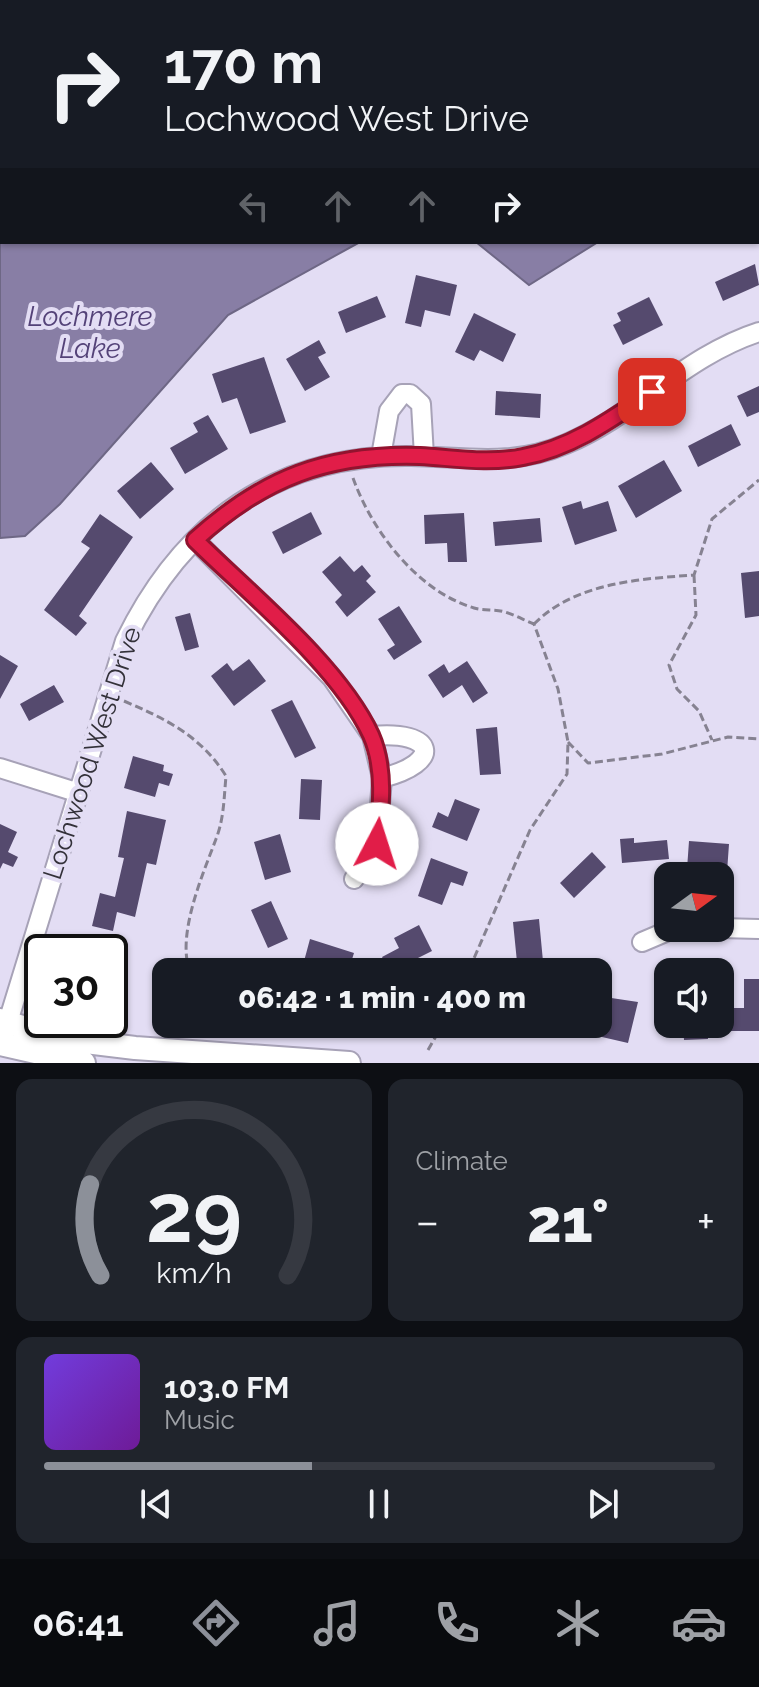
<!DOCTYPE html>
<html lang="en">
<head>
<meta charset="utf-8">
<style>
	:root { --surface:#171b24; --page:#20242c; --text:#f1f3f6; --muted:#9ea1a6; --line:#363941; --accent:#8c9099 }
	body { margin:0; font-family:Raleway,sans-serif; background:var(--page); color:var(--text); height:100vh; display:flex; flex-direction:column; font-size:30px; white-space:nowrap }
	* { box-sizing:border-box; margin:0 }
	p { font-size:26px; color:var(--muted) }
	.icon { flex:none; width:44px; height:44px; fill:none; stroke:currentColor; stroke-width:2; stroke-linecap:round; stroke-linejoin:round }
	.map { position:relative; height:1063px; overflow:hidden }
	.drawer { display:flex; flex-direction:column; gap:16px; padding:16px; background:#0d0f14; flex:1 }
	.drawer>* { flex:none }
	.guide { position:absolute; left:0px; top:0px; width:760px; height:244px; box-shadow:0 2px 6px #0004; background:#171b24; color:var(--text); overflow:hidden }
	.needle { width:52px; rotate:75deg }
	.fabs { position:absolute; left:654px; top:862px; display:grid; gap:16px }
	.fabs a { display:grid; place-items:center; width:80px; height:80px; border-radius:16px; background:var(--surface); box-shadow:0 2px 6px #0004; font-size:40px }
	.speed { position:absolute; left:24px; top:934px; display:flex; gap:16px; font-size:40px; font-weight:700; text-align:center }
	.speed>* { display:grid; place-content:center; width:104px; height:104px; border-radius:50%; background:var(--surface); box-shadow:0 2px 6px #0004; line-height:1 }
	.speed .limit { border:4px solid #111; border-radius:12px; background:#fff; color:#111 }
	.pin { position:absolute; display:grid; place-items:center; width:68px; height:68px; color:#fff; margin:-34px; border-radius:16px; box-shadow:0 4px 12px #0006 }
	.me { position:absolute; width:88px; margin:-44px; rotate:5deg; stroke-linejoin:round; filter:drop-shadow(0 0 6px #0008) }
	.turn { display:flex; align-items:center; gap:28px; height:168px; padding:0 32px; font-size:36px }
	.turn .icon { width:104px; height:104px; stroke-width:2.5 }
	.turn b { display:block; font-size:56px; line-height:68px }
	.lanes { display:flex; align-items:center; height:76px; padding:0 32px; background:#0003; justify-content:center; gap:40px; direction:ltr }
	.lanes .off { opacity:.35 }
	.big { font-size:60px; font-weight:800; line-height:1.1 }
	.drawer .card { flex:1; display:flex; flex-direction:column; justify-content:center; gap:12px; min-width:0; padding:0 28px; border-radius:16px; background:var(--page) }
	.drawer .dial { align-items:center; gap:0 }
	.dial svg { height:208px; overflow:visible; fill:none; stroke:var(--line); stroke-width:7; stroke-linecap:round; text-anchor:middle }
	.dial text { fill:var(--text); stroke:none }
	.song { display:flex; align-items:center; gap:24px }
	.cover { width:96px; height:96px; border-radius:12px; background:linear-gradient(135deg,hsl(260 70% 55%),hsl(280 70% 35%)) }
	.played { height:8px; border-radius:4px; background:linear-gradient(90deg,var(--accent) 40%,var(--line) 40%) }
	.keys { display:flex; justify-content:space-around; direction:ltr }
	.heat { display:flex; justify-content:space-between; align-items:center; font-size:44px; direction:ltr }
	.drawer .tiles { flex:1; display:grid; gap:16px; grid-template-columns:1fr 1fr }
	.card:last-child { grid-column:span 2 }
	.trip { position:absolute; left:152px; top:958px; width:460px; height:80px; border-radius:16px; background:var(--surface); box-shadow:0 2px 6px #0004; font-weight:800; line-height:80px; text-align:center }
	.tab-bar { display:flex; height:128px; justify-content:space-around; align-items:center; background:#090b0e; color:var(--muted) }
	.tab-bar .icon { width:56px; height:56px }
	.tab-bar .selected { color:var(--accent) }
	.tab-bar b { font-size:36px; color:var(--text) }
	.map>svg:first-child { display:block }
	.water { fill:#887ea5; stroke:#6e6785; stroke-width:2 }
	.building { fill:#554a6e }
	.lines { fill:none; stroke-linecap:round; stroke-linejoin:round }
	.minor-casing { stroke:#a7a2b7; stroke-width:22 }
	.tertiary-casing { stroke:#a7a2b7; stroke-width:26 }
	.path { stroke:#868291; stroke-width:3; stroke-dasharray:8 4; stroke-linecap:butt }
	.minor { stroke:#fff; stroke-width:18 }
	.tertiary { stroke:#fff; stroke-width:22 }
	.route-casing { stroke:#92132f; stroke-width:20 }
	.route { stroke:#e11d48; stroke-width:14 }
	.labels { text-anchor:middle; dominant-baseline:central; stroke-width:8; stroke-linejoin:round; paint-order:stroke }
	.street-label { font-size:26px; fill:#333139; stroke:#e3ddf4 }
	.water-label { font-size:28px; font-style:italic; fill:#544278; stroke:#e3ddf4 }
</style>
</head>
<body>
<div class="map">
<svg width="759" height="1063" viewBox="0 0 759 1063">
	<rect width="100%" height="100%" fill="#e3ddf4"/>
	<!-- water -->
	<path class="water" d="M0,0H759V5L2,2V242H360L228,315L60,504L25,536L0,538Z
		M476,242H598L529,285Z"/>
	<!-- building -->
	<path class="building" d="M755,264L759,285L723,301L715,282Z
		M416,275L457,285L450,316L425,310L421,327L405,323Z
		M377,296L386,317L346,333L338,312Z
		M649,297L663,325L623,345L613,325L621,321L617,313Z
		M474,313L516,334L503,362L480,350L474,361L455,352Z
		M319,340L326,353L318,357L330,377L305,391L286,359Z
		M264,357L286,422L250,434L237,398L222,403L212,374Z
		M759,386V412L747,417L737,396Z
		M496,391L541,394L540,418L495,415Z
		M208,415L228,449L185,474L170,448L198,432L193,423Z
		M731,424L741,445L698,467L688,446Z
		M664,460L682,491L636,518L618,486Z
		M151,462L174,489L140,519L117,491Z
		M581,501L583,509L608,501L617,531L575,545L562,507Z
		M311,512L322,534L283,554L272,532Z
		M464,513L467,562H448L447,543L425,544L424,515Z
		M100,514L133,537L79,616L87,623L76,636L44,610L90,548L81,542Z
		M540,518L542,542L495,546L493,522Z
		M340,556L354,572L362,565L371,576L366,581L376,592L347,617L335,602L342,595L322,572Z
		M759,571V616L745,618L741,573Z
		M399,606L422,642L394,660L387,650L395,645L378,619Z
		M190,613L199,647L185,651L175,617Z
		M0,655L18,666L0,699Z
		M249,659L266,681L234,706L211,676L227,663L233,671Z
		M467,661L488,693L473,703L462,685L443,698L428,675L444,664L449,673Z
		M54,685L64,702L29,721L20,704Z
		M292,700L316,748L295,758L271,710Z
		M497,727L501,774L480,775L476,729Z
		M133,756L164,765L163,771L173,774L169,786L159,783L155,797L124,788Z
		M301,779L322,780L320,820L299,819Z
		M455,799L480,809L467,841L432,827L438,812L448,817Z
		M127,811L166,820L156,865L147,863L135,917L117,912L113,931L92,926L100,893L115,897L124,858L118,857Z
		M0,824L17,832L8,852L18,857L13,867L3,863L0,869Z
		M280,834L291,872L265,880L254,842Z
		M634,838V843L667,840L669,859L622,863L620,839Z
		M689,841L729,844L727,872L687,869Z
		M592,852L606,867L574,898L560,883Z
		M431,858L468,872L463,886L451,882L442,905L418,896Z
		M271,901L288,939L268,948L251,910Z
		M539,919L544,972H518L513,922Z
		M419,925L432,951L390,972L382,957L399,948L394,938Z
		M310,939L354,953L348,972H326L303,965Z
		M744,979H759V1031H723L724,1008H744Z
		M598,996L638,1002L628,1043L602,1037L604,1029L598,1028Z
		M683,1024H707L708,1039L684,1040Z"/>
	<g class="lines">
		<!-- minor casing -->
		<g class="minor-casing">
			<path id="minor" d="M381,456L389,411L402,394H410L421,404L424,456
				M195,540L332,678L372,736L382,778L377,844L354,879
				M372,736C435,730 444,762 382,778
				M0,768L76,792
				M720,928L759,929
				M642,942L675,928
				M4,1035L125,641C183,522 277,454 411,456C467,457 512,467 566,444C635,415 687,355 759,332"/>
		</g>
		<!-- tertiary casing -->
		<g class="tertiary-casing">
			<path id="tertiary" d="M0,1020L61,1039L135,1048L349,1063
				M0,1044L84,1063"/>
		</g>
		<!-- path -->
		<path class="path" d="M353,478C372,531 417,591 474,608C484,611 495,609 505,612C515,615 524,620 534,624L558,689L568,742L567,774L530,830L468,972
			M694,575L696,615L669,665L677,689L699,711L712,740
			M534,624C575,583 638,579 694,575L712,519L759,480
			M124,701C166,719 201,736 226,776C224,797 224,819 216,839C203,874 176,935 190,972
			M568,742L588,763L662,754L728,737L759,739
			M202,1024V1033
			M428,1050L443,1024"/>
		<!-- minor -->
		<use href="#minor" class="minor"/>
		<!-- tertiary -->
		<use href="#tertiary" class="tertiary"/>
	</g>
	<g class="lines">
		<!-- route casing -->
		<g class="route-casing">
			<path id="route" d="M377,844C381,809 386,769 371,735C339,666 250,594 195,540C263,478 328,453 420,456C455,458 488,464 523,457C572,448 612,419 652,392"/>
		</g>
		<!-- route -->
		<use href="#route" class="route"/>
	</g>
	<g class="labels">
		<!-- street labels -->
		<g class="street-label">
			<text transform="translate(92 753) rotate(-72)">Lochwood West Drive</text>
		</g>
		<!-- water labels -->
		<g class="water-label">
			<text x="90" y="316">Lochmere<tspan x="90" dy="32">Lake</tspan></text>
		</g>
	</g>
</svg>
<div class="fabs">
<a><svg class="needle" viewBox="-14 -14 28 28"><path d="M0-13l5 13h-10z" fill="#e53935"/><path d="M0 13l5-13h-10z" fill="#9ea1a6"/></svg></a>
<a><svg class="icon" aria-label="sound" viewBox="0 0 24 24"><path d="M4 9h4l5-4v14l-5-4H4zM17 9q2 3 0 6"/></svg></a>
</div>
<div class="speed"><div class="limit">30</div></div>
<div class="pin" style="left:652px;top:392px;background:#d93025"><svg class="icon" aria-label="arrive" viewBox="0 0 24 24"><path d="M6 21V4h12l-3 4 3 4H6"/></svg></div>
<svg class="me" style="left:377px;top:844px" viewBox="-20 -20 40 40"><circle r="19" fill="#fff"/><path d="M0-13L10 11 0 6-10 11z" fill="#e11d48"/></svg>
<div class="trip">06:42 · 1 min · 400 m</div>
<div class="guide">
<div class="turn"><svg class="icon" aria-label="right" viewBox="0 0 24 24"><path d="M7 20v-9h11M14 6l5 5-5 5"/></svg><div><b>170 m</b>Lochwood West Drive</div></div>
<div class="lanes"><svg class="icon off" aria-label="left" viewBox="0 0 24 24"><path d="M17 20v-9H6M10 6l-5 5 5 5"/></svg><svg class="icon off" aria-label="ahead" viewBox="0 0 24 24"><path d="M12 20V5M6 11l6-6 6 6"/></svg><svg class="icon off" aria-label="ahead" viewBox="0 0 24 24"><path d="M12 20V5M6 11l6-6 6 6"/></svg><svg class="icon" aria-label="right" viewBox="0 0 24 24"><path d="M7 20v-9h11M14 6l5 5-5 5"/></svg></div>
</div>
</div>
<section class="drawer">
<div class="tiles">
<div class="card dial"><svg viewBox="0 0 100 80">
<path d="M14 69A42 42 0 1 1 86 69"/>
<path d="M14 69A42 42 0 0 1 10 34" stroke="#8c9099"/>
<text x="50" y="56" font-size="32" font-weight="700">29</text>
<text x="50" y="72" font-size="11">km/h</text>
</svg></div>
<div class="card"><p>Climate</p>
<div class="heat"><a>−</a><b class="big">21°</b><a>+</a></div>
</div>
<div class="card">
<div class="song"><i class="cover"></i><div><b>103.0 FM</b><p>Music</p></div></div>
<div class="played"></div>
<div class="keys"><svg class="icon" aria-label="previous" viewBox="0 0 24 24"><path d="M18 5L8 12l10 7zM5 5v14"/></svg><svg class="icon" aria-label="pause" viewBox="0 0 24 24"><path d="M8 5v14M16 5v14"/></svg><svg class="icon" aria-label="next" viewBox="0 0 24 24"><path d="M6 5l10 7-10 7zM19 5v14"/></svg></div>
</div>
</div>
</section>
<nav class="tab-bar">
<b>06:41</b>
<svg class="icon selected" aria-label="directions" viewBox="0 0 24 24"><path d="M12 3l9 9-9 9-9-9zM9 14v-3h6M13 9l2 2-2 2"/></svg>
<svg class="icon" aria-label="music" viewBox="0 0 24 24"><path d="M9 18V5l10-2v13"/><circle cx="6" cy="18" r="3"/><circle cx="16" cy="16" r="3"/></svg>
<svg class="icon" aria-label="phone" viewBox="0 0 24 24"><path d="M5 4h4l2 5-3 2q2 4 5 5l2-3 5 2v4C11 20 4 13 5 4z"/></svg>
<svg class="icon" aria-label="climate" viewBox="0 0 24 24"><path d="M12 3v18M4 7l16 10M4 17L20 7"/></svg>
<svg class="icon" aria-label="car" viewBox="0 0 24 24"><path d="M5 17H2v-5l4-1 3-4h7l3 4 3 1v5h-3M9 17h6M6 11h13"/><circle cx="7" cy="17" r="2"/><circle cx="17" cy="17" r="2"/></svg>
</nav>
</body>
</html>
